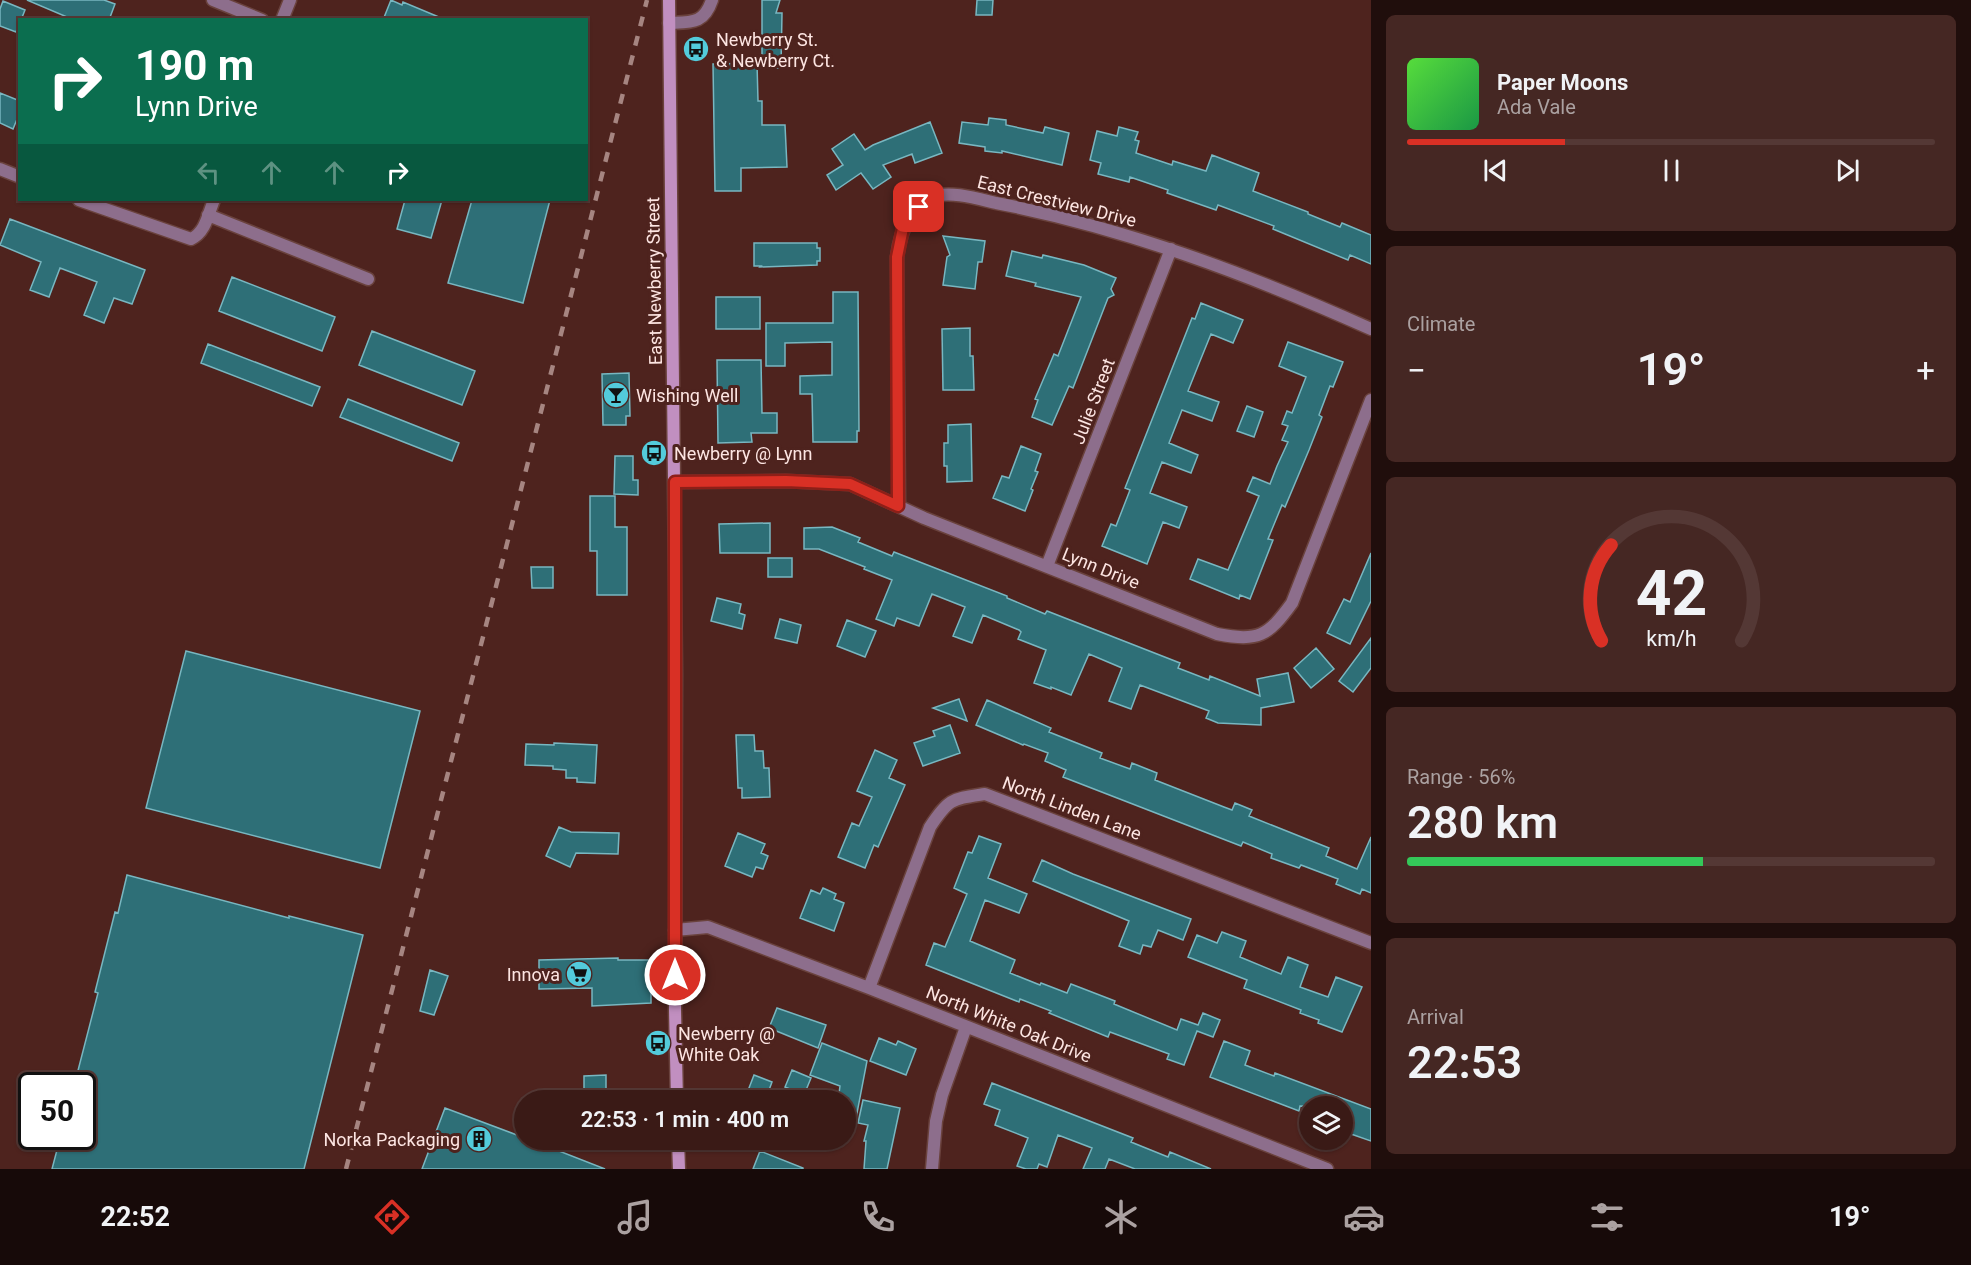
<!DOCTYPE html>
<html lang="en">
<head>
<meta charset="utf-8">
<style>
	:root { --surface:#3a1a16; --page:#452723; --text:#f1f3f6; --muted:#aba1a1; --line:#543835; --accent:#d93025 }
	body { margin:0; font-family:Roboto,sans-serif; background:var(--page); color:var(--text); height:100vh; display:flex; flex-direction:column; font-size:22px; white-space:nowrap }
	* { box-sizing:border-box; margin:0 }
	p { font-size:20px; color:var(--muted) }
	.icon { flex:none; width:33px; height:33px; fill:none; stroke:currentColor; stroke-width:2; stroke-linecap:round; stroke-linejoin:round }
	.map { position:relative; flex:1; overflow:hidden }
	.sheet { display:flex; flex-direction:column; gap:15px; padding:15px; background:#200e0c; width:600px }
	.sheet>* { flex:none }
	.hud { position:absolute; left:18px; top:18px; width:570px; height:183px; border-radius:0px; box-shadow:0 2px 4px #0004,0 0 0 2px var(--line); background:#0b6e4f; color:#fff; overflow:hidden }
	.tools { position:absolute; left:1299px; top:1096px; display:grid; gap:12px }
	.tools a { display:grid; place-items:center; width:54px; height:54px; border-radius:50%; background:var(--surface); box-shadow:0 2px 4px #0004,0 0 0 2px var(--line); font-size:30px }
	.speed { position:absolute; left:18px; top:1072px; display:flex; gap:12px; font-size:30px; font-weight:700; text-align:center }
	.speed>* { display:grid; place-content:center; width:78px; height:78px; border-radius:50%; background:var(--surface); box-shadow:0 2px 4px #0004,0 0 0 2px var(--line); line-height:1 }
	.speed .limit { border:3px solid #111; border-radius:9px; background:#fff; color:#111 }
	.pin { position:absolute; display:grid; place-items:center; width:51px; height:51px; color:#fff; margin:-26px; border-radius:12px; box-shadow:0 3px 9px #0006 }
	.me { position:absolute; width:66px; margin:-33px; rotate:0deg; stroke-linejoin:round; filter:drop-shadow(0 0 4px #0008) }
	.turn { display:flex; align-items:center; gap:21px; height:126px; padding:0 18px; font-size:27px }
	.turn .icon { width:78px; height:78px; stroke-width:2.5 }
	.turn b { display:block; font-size:42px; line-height:51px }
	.lanes { display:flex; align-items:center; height:57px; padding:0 18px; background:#0003; justify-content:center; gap:30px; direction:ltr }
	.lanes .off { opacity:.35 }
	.big { font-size:45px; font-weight:600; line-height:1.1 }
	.sheet .card { flex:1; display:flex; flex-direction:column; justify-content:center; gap:9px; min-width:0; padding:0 21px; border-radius:9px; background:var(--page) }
	.sheet .dial { align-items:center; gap:0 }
	.dial svg { height:156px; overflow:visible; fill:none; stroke:var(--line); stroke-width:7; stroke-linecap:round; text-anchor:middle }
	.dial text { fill:var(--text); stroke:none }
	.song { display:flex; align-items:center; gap:18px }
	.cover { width:72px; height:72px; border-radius:9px; background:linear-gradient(135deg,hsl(110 70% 55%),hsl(140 70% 35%)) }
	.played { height:6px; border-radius:3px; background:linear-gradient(90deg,var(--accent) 30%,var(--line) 30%) }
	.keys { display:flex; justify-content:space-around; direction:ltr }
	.heat { display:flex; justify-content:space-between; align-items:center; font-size:33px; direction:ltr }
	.charge { height:9px; border-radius:4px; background:linear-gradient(90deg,#34c759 56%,var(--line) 0) }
	.trip { position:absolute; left:514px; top:1090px; width:342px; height:60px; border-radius:30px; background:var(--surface); box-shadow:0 2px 4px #0004,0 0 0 2px var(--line); font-weight:600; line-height:60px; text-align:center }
	.tabs { display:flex; height:96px; justify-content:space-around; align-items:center; background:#170a09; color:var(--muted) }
	.tabs .icon { width:42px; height:42px }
	.tabs .active { color:var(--accent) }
	.tabs b { font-size:27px; color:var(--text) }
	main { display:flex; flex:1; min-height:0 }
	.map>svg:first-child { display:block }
	.building { fill:#2e6f77; stroke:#78b7c1; stroke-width:1.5 }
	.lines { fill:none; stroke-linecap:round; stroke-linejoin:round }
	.street-casing { stroke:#6a423d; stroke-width:15 }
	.secondary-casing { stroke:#6a423d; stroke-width:15 }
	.street { stroke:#8d6e8c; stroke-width:12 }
	.secondary { stroke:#c18fc0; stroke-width:12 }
	.rail { stroke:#a68581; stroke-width:4.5; stroke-dasharray:10 10; stroke-linecap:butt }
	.route-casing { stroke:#8d1f18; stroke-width:15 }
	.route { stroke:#d93025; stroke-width:10 }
	.labels { text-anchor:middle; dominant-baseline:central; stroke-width:6; stroke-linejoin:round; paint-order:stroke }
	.poi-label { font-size:18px; fill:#fde5e2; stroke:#4e231e; text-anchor:start }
	.street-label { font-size:18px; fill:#fde5e2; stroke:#4e231e }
</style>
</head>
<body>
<main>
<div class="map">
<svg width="1371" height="1169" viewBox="0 0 1371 1169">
	<rect width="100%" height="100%" fill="#4e231e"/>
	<!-- building -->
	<path class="building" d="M27,0H104L115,4L109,20H74Z
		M391,0L402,5L403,2L446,20H383Z
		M762,0H780L776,13H782L781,68H762Z
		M977,0H993L992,15H976Z
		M3,1L25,10L21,20H20L16,32L0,26V9Z
		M757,63L758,101H762V125H785L787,167L741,168V191H715L713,64Z
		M0,93L20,101V112L13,129L0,123Z
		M989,118L1006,120V125L1043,133L1045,127L1069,133L1062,165L1002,151V153L985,151V147L959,143L962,122L988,125Z
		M930,122L942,153L915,163L912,154L883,165L891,177L873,189L861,173L836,190L827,175L843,165L832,149L854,134L865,150L873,145Z
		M1119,127L1138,132L1135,140L1139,141L1136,153L1172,165L1173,161L1206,171L1212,155L1259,173L1253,191L1308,212V214L1340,227L1342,223L1371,235V264L1350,255L1348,260L1273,229L1274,226L1218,205L1216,210L1167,193L1168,190L1130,177L1129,182L1098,174L1101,163L1090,160L1097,131L1117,136Z
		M405,200H442L431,238L397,229Z
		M472,200H550L523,303L448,283Z
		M10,219L145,270L132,304L114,298L104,323L84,315L97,282L60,268L49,297L30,290L41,262L0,245Z
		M943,236L985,241L982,262H978L975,289L943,285L947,257L950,255Z
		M754,243H817V248H820V261H817V265L760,267L761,266H754Z
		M1012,251L1042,258L1043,255L1084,265L1116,278L1111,289L1114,295L1108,298L1073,388L1069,386L1052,425L1032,417L1038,400L1035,399L1054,354L1058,356L1081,297L1035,286L1036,283L1006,276Z
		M232,277L335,317L322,351L219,311Z
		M833,292H858L859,431H857V442H813L812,394H800V376L832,375V342L785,343V366H766V323H833Z
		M716,297H760V329H716Z
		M1201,303L1243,320L1233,343L1211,334L1200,361L1188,391L1219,402L1212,421L1182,410L1169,443L1198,455L1191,473L1162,462L1150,493L1187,507L1179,528L1163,522L1147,564L1102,546L1111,524L1116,526L1130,490L1125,488L1192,318L1195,319Z
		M970,328V356H973L974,390H943L942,329Z
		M372,331L475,371L462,405L359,365Z
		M1288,342L1343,362L1333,387L1330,386L1319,415L1322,417L1309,450L1285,507L1282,505L1268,539L1273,540L1250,599L1240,595L1239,599L1190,579L1198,559L1228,570L1259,496L1247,491L1253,477L1270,484L1277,466L1288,442L1282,440L1288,426L1282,424L1287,411L1292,413L1306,377L1279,366Z
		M208,344L320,387L312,406L201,363Z
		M717,360H761L762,413H777V433H751L752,442L718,443Z
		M629,373L630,416H626V425H603L602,374Z
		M348,399L459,443L452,461L340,417Z
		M1247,406L1263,412L1254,437L1237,431Z
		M971,424L972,481L947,482V466H944V443H948V425Z
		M1021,446L1041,454L1035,471L1038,472L1031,489L1033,490L1025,511L993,498L1002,476L1009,478Z
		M615,456H633V480H638V495L614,494Z
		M590,496H615V527H627V595H597V551H590Z
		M770,523V553H720L719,524Z
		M832,527L860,538L858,542L892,556L894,552L1007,596V598L1045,614L1047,611L1180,663L1178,668L1209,680L1210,676L1260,696L1257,679L1288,673L1294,702L1261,708V725L1218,723L1206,718L1209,711L1140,685L1131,709L1109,701L1122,668L1089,654L1071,695L1051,687V689L1034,683L1046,650L1018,639L1021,632L1019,630L983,615L972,643L953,636L965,607L932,594L919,626L897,618L894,626L876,619L892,580L864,569L865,567L819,549H804V528Z
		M1371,553V601L1350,644L1327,633L1344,599L1350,602Z
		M768,558H792V577H768Z
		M531,567H553V588H532Z
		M717,598L741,604L739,613L745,615L742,629L711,621Z
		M780,619L801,625L797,643L775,638Z
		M847,620L876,631L865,657L837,646Z
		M1371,638V668L1353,692L1339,681Z
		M1316,648L1334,669L1311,688L1294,668Z
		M186,651L420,711L380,868L146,808Z
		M959,699L967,721L933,708Z
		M987,700L1051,728L1049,732L1102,753L1100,758L1130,769L1132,763L1157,773L1155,780L1224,807L1232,810L1235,803L1252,810L1249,816L1329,848L1326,856L1357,869L1371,837V893L1362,889L1360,894L1336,884L1338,879L1301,865L1299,868L1271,858L1272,854L1243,842L1241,846L1063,777L1066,770L1045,761L1048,753L1024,744L1023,745L976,725Z
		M950,725L960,753L923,766L914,743L935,736L933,731Z
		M736,735H754L755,751H763L764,768H769L770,797L742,798V788H738Z
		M554,743L597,745L595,783L577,782V778H566V770L553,769V766L525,765L526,744L554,745Z
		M875,750L897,760L889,778L905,785L878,847L874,845L865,868L838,857L852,823L859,826L872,797L857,791Z
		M559,827L571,832L619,833L618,854L576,853L570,867L546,856Z
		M738,833L765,844L761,853L768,856L763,869L756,867L752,877L725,866Z
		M979,836L1001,844L988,878L1027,894L1019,913L985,900L970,941L1015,960L1010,973L1040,985L1041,983L1067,993L1071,984L1115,1001L1114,1004L1177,1030L1181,1019L1198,1025L1203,1013L1220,1020L1213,1037L1197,1031L1184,1065L1167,1059L1169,1054L1110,1032L1108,1037L1049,1013L1051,1011L1020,999L1019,1002L926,965L934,943L945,947L967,894L954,888L968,852L972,853Z
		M1042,860L1073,874L1191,919L1183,940L1158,930L1151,947L1143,945L1140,954L1119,946L1129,921L1033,881Z
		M127,875L289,918V916L363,935L304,1169H52L57,1150H54L58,1137H82V1086H74L98,993L95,992L115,912L118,913Z
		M823,888L836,894L834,899L844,903L834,931L800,918L811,890L820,894Z
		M1222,932L1246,941L1240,957L1281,974L1288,957L1308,965L1300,987L1328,997L1336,977L1362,987L1342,1032L1318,1023L1319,1020L1300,1013L1301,1010L1244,988L1247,980L1188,957L1197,935L1217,943Z
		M618,958V960H651V1003L592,1006V988L539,989V960Z
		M430,970L448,976L434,1015L420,1011Z
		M777,1008L826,1025L818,1048L769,1028Z
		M879,1038L896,1045L898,1041L916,1049L906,1075L870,1061Z
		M1224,1041L1250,1051L1245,1065L1274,1076L1275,1073L1371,1109V1141L1351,1134L1353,1130L1342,1126V1107L1300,1106L1299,1111L1210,1077Z
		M822,1043L867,1061L853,1134L846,1133V1101H838L840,1086L810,1075Z
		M792,1070L811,1078L804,1095L785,1087Z
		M606,1075V1098H584V1076Z
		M754,1075L772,1082L765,1101H744Z
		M992,1083L1133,1138L1131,1142L1168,1157L1170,1152L1211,1169H1135L1109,1159L1105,1169H1083L1092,1148L1058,1135L1047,1167L1039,1164L1037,1169H1026L1017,1166L1028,1138L995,1125L1000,1110L984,1104Z
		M863,1100L900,1108L887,1169H864L866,1141H864L868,1125L858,1123Z
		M445,1108L525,1138V1140H531L605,1169H422Z
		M760,1151L803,1168V1169H753Z"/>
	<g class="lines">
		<!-- street casing -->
		<g class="street-casing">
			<path id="street" d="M213,0L262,20
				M282,20L290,0
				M669,23C692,22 704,24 712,0
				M0,169L20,177
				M79,200L191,239C206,232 208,214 214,200
				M208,215L368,279
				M675,482L786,481L850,484L924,518L1217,634C1259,642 1268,636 1292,603L1371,400
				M899,506L897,257C900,233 909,208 933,197C949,190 979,199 996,203C1126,228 1250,275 1371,329
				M1047,566L1171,249
				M675,930L708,927L869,988L1327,1169
				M869,988L930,827C949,798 952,799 985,794L1371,943
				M932,1169L936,1121L942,1095L966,1027"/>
		</g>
		<!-- secondary casing -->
		<g class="secondary-casing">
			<path id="secondary" d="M669,0L676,673L675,1010L677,1101
				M678,1140L679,1169"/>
		</g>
		<!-- street -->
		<use href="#street" class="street"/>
		<!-- secondary -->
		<use href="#secondary" class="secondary"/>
		<!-- rail -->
		<path class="rail" d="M346,1169L647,0"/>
	</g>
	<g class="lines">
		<!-- route casing -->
		<g class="route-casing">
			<path id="route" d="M675,975V482L786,481L850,484L898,506L897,257L903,228L919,207"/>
		</g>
		<!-- route -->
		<use href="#route" class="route"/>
	</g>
	<!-- icons -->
	<defs>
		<g id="bus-disc" transform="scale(1.35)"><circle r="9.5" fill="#53cbdb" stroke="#4e231e"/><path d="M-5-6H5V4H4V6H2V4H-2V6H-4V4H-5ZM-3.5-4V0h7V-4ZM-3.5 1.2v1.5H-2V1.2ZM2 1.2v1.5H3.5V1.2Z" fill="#111"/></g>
		<g id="bar-disc" transform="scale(1.35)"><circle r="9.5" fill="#53cbdb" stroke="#4e231e"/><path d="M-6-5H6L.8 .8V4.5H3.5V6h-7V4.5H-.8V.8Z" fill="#111"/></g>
		<g id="supermarket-disc" transform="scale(1.35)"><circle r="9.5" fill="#53cbdb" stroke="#4e231e"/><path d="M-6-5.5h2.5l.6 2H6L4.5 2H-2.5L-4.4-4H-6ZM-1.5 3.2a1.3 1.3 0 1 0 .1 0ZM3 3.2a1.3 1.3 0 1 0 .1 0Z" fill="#111"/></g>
		<g id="building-disc" transform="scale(1.35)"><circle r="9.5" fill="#53cbdb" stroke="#4e231e"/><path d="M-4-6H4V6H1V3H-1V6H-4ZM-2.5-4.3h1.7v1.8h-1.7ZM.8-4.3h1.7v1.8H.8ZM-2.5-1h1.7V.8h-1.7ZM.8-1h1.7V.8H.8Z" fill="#111"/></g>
	</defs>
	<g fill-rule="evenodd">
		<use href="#bus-disc" x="696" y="49"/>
		<use href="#bar-disc" x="616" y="395"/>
		<use href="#bus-disc" x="654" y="453"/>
		<use href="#supermarket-disc" x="579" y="974"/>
		<use href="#bus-disc" x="658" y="1043"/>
		<use href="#building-disc" x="479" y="1139"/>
	</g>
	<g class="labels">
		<!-- poi labels -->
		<g class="poi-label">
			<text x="716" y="39">Newberry St.<tspan x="716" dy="21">&amp; Newberry Ct.</tspan></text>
			<text x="636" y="395">Wishing Well</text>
			<text x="674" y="453">Newberry @ Lynn</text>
			<text x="560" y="974" text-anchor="end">Innova</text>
			<text x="678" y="1033">Newberry @<tspan x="678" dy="21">White Oak</tspan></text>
			<text x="460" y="1139" text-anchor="end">Norka Packaging</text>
		</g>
		<!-- street labels -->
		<g class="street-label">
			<text transform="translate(1057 201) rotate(14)">East Crestview Drive</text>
			<text transform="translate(654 281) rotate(-91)">East Newberry Street</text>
			<text transform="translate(1093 401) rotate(-69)">Julie Street</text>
			<text transform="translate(1101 568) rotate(22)">Lynn Drive</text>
			<text transform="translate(1072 808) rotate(21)">North Linden Lane</text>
			<text transform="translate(1009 1024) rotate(22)">North White Oak Drive</text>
		</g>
	</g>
</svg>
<div class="tools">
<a><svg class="icon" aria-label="layers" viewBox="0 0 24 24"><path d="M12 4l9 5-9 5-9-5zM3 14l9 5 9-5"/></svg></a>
</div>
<div class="speed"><div class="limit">50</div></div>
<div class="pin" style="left:919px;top:207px;background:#d93025"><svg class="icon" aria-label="arrive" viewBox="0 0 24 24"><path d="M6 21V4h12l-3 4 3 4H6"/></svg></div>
<svg class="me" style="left:675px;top:975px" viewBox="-20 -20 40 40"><circle r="17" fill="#d93025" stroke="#fff" stroke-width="3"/><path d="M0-11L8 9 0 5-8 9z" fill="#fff"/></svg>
<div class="trip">22:53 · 1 min · 400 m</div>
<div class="hud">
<div class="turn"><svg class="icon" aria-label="right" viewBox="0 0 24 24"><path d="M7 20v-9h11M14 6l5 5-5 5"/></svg><div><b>190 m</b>Lynn Drive</div></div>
<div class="lanes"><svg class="icon off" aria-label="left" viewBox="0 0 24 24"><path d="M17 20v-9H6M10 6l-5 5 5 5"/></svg><svg class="icon off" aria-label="ahead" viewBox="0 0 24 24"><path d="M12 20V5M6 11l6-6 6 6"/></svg><svg class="icon off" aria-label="ahead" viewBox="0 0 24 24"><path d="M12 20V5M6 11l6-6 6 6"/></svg><svg class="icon" aria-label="right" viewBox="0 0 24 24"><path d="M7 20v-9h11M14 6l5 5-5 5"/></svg></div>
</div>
</div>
<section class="sheet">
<div class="card">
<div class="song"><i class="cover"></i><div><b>Paper Moons</b><p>Ada Vale</p></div></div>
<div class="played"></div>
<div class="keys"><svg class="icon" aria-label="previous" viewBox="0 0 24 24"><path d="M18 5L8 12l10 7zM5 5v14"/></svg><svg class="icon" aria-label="pause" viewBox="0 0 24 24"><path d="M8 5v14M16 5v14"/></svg><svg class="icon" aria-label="next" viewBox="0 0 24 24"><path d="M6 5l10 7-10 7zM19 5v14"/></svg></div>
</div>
<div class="card"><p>Climate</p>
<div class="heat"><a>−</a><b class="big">19°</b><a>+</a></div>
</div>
<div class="card dial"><svg viewBox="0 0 100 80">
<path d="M14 69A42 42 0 1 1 86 69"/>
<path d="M14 69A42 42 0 0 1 19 20" stroke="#d93025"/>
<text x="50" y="56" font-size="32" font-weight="700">42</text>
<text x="50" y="72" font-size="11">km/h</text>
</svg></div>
<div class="card"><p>Range · 56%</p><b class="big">280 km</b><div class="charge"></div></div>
<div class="card"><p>Arrival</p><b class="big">22:53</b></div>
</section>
</main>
<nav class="tabs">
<b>22:52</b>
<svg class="icon active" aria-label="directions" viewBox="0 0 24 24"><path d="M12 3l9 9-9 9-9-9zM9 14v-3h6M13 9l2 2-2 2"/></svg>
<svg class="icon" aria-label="music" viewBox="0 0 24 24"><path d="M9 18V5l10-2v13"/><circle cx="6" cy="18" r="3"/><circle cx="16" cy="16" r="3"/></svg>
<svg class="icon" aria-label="phone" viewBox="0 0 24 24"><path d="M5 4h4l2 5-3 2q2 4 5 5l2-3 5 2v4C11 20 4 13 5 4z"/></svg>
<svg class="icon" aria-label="climate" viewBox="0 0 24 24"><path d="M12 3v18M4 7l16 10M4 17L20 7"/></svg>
<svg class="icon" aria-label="car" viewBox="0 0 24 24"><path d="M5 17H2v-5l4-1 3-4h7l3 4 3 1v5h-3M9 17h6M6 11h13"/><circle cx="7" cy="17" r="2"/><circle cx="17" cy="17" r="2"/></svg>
<svg class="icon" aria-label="filters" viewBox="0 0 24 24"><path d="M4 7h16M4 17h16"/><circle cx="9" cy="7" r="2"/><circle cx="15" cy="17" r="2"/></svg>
<b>19°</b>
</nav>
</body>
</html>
